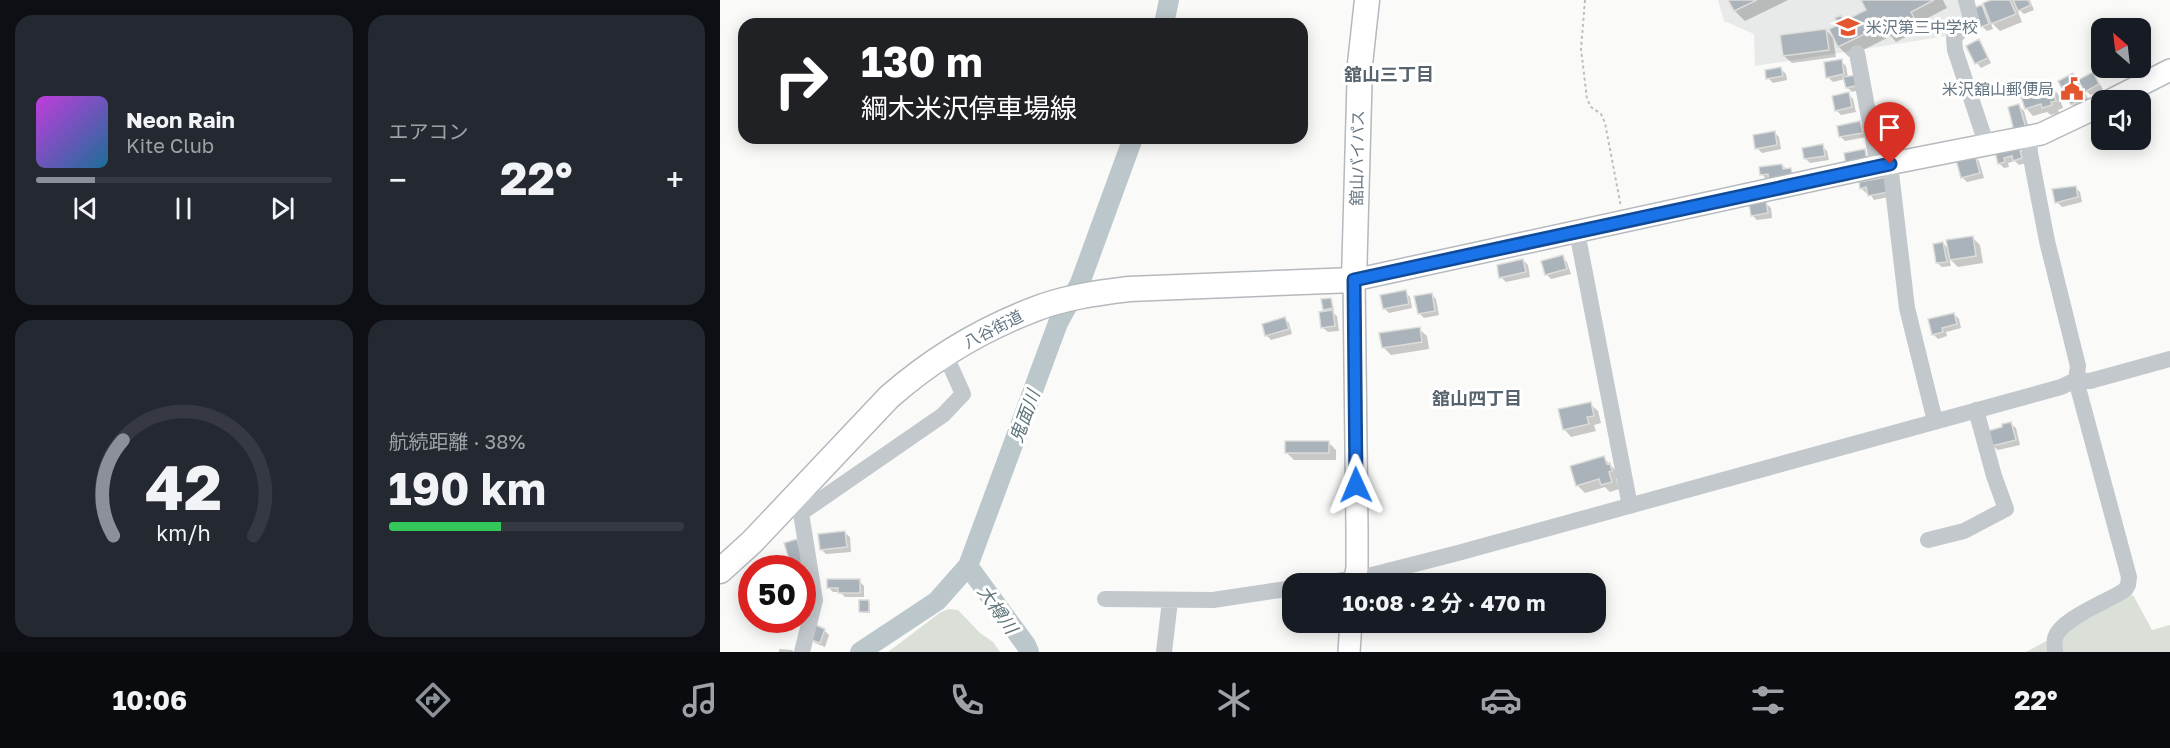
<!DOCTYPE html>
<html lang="ja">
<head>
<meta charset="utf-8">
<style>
	:root { --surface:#171b24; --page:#242831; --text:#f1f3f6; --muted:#9ea1a6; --line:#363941; --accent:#8c9099 }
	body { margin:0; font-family:"Golos Text","Noto Sans JP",sans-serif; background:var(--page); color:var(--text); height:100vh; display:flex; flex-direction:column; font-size:22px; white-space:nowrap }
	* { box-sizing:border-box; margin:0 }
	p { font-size:20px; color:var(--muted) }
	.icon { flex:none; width:33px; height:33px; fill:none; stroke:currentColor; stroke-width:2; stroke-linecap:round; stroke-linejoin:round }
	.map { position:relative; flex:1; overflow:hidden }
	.panel { display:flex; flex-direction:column; gap:15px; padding:15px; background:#0d0f14; width:720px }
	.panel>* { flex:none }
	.top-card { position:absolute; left:18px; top:18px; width:570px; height:126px; border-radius:18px; box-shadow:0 3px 15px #0003; background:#202124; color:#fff; overflow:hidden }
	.needle { width:39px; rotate:332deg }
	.buttons { position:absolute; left:1371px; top:18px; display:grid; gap:12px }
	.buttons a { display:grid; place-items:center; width:60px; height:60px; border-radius:12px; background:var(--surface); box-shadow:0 3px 15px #0003; font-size:30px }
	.speed { position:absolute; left:18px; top:555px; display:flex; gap:12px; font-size:30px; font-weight:700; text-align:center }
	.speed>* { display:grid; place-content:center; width:78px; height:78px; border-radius:50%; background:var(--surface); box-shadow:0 3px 15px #0003; line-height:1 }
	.speed .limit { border:9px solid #d22; background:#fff; color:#111 }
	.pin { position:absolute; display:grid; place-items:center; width:51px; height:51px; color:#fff; margin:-62px -26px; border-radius:50% 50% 50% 0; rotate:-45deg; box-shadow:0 0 6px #0007 }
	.pin .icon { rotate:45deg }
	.me { position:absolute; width:66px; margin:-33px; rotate:359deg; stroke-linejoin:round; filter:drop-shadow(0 0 4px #0008) }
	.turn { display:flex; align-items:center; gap:21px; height:126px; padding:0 24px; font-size:27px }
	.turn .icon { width:78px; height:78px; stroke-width:2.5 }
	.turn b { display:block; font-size:42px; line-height:51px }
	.big { font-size:45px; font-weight:700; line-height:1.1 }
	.panel .card { flex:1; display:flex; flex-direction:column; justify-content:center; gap:9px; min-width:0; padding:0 21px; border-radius:18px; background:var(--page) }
	.panel .dial { align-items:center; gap:0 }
	.dial svg { height:156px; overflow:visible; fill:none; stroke:var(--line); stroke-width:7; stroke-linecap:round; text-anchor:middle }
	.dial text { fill:var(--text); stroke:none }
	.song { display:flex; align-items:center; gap:18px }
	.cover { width:72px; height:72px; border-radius:9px; background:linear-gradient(135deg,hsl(290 70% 55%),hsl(200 70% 35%)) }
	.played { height:6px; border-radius:3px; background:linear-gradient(90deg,var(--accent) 20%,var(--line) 20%) }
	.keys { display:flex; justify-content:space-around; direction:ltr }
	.heat { display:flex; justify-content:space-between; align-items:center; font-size:33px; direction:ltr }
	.charge { height:9px; border-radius:4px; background:linear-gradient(90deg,#34c759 38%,var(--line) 0) }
	.panel .tiles { flex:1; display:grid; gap:15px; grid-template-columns:repeat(2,1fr) }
	.trip { position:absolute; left:562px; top:573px; width:324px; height:60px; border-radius:18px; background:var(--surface); box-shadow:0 3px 15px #0003; font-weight:700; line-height:60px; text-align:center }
	.menu { display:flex; height:96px; justify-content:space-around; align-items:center; background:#090b0e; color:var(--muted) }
	.menu .icon { width:42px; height:42px }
	.menu .current { color:var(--accent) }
	.menu b { font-size:27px; color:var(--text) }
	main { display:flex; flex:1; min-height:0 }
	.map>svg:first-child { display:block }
	.built { fill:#e8e9e9 }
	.green { fill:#dadfd7 }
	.shadow { fill:#0003 }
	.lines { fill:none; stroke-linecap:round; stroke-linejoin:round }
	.river { stroke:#bbc7cb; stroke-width:20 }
	.building { fill:#aab3b9; stroke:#dcdcda; stroke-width:1.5 }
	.major-casing { stroke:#b5babe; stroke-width:24 }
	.highway-casing { stroke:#b4b9bd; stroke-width:27 }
	.path { stroke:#bbbfc2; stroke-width:2; stroke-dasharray:3 3; stroke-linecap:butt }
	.minor { stroke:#c3c8cc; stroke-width:16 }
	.major { stroke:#fff; stroke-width:21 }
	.highway { stroke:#fff; stroke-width:24 }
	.route-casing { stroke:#114b97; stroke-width:15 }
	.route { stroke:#1a73e8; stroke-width:10 }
	.labels { text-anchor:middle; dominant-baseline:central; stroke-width:6; stroke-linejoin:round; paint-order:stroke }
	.poi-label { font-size:16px; fill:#657683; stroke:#fff; text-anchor:start }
	.street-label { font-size:16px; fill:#657683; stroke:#fff }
	.neighbourhood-label { font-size:18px; font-weight:bold; fill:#57646e; stroke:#fff }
	.water-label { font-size:18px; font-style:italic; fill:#60757c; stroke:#fff }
</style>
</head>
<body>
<main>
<section class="panel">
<div class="tiles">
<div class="card">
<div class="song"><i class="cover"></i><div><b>Neon Rain</b><p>Kite Club</p></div></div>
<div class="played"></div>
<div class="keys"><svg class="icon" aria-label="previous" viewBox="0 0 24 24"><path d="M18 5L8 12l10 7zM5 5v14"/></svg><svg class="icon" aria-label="pause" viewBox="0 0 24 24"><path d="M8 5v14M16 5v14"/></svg><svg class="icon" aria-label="next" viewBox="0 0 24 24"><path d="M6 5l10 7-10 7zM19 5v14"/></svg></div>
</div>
<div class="card"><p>エアコン</p>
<div class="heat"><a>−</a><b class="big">22°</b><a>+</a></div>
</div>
<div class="card dial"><svg viewBox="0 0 100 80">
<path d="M14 69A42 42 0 1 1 86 69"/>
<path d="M14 69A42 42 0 0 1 19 20" stroke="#8c9099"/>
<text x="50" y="56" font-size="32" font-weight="700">42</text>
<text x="50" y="72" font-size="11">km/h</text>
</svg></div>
<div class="card"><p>航続距離 · 38%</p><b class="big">190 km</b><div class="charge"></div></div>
</div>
</section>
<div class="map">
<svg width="1450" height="652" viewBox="0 0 1450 652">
	<rect width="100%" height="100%" fill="#fafaf8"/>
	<!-- built -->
	<path class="built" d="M998,0H1244L1249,18L1227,36L1035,66L1034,34L1004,21Z"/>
	<!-- green -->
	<path class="green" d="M1413,595L1432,630L1450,625V652H1306Z
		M229,609L238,610L260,633L273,642L280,652H168L221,612Z"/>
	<!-- shadow -->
	<path class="shadow" d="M1010,0H1068L1025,21L1015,11Z
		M1143,0H1223L1227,8L1200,22L1203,28L1176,42L1171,36L1129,57L1119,47L1111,30L1120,25L1121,17L1126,22L1148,11Z
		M1275,0H1310L1314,10L1304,14L1296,7L1302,22L1280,31L1270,21L1273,29L1267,31L1262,26L1261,6L1268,14Z
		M1106,30L1113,38L1116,57L1072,63L1064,56Z
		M1258,41L1263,46L1271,63L1261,68L1257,63Z
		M1121,61L1126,66L1128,78L1143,89L1132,92L1127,87L1125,79L1113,82L1108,77Z
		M1392,68H1405L1396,72Z
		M1061,69L1066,74L1067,80L1053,83L1048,78Z
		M1373,74L1383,89L1371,95L1362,88L1370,102L1357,109L1352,105L1340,82L1353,75L1358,81Z
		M1331,86L1338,94L1343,108L1338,110L1339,113L1331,115L1327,112L1313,116L1306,108L1327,87Z
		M1128,94L1133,99L1136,112L1121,115L1116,110Z
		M1299,106L1304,111L1310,132L1300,135Z
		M1140,123L1145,128L1147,137L1125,141L1120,136Z
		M1054,132L1059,137L1061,149L1042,153L1037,148Z
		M1102,146L1107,151L1109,160L1090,163L1085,158Z
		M1298,148L1303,153L1306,163L1299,165L1295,161L1288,163L1289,167L1284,168L1279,163L1277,153Z
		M1255,157L1259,161L1264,178L1247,182L1242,177Z
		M1061,165L1075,174L1046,179L1042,174Z
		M1166,179L1173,196L1154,200L1149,192L1146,193L1141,188Z
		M1355,187L1360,192L1362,202L1342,207L1337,202Z
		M1046,203L1051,208L1052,218L1037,220L1032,215Z
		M1252,237L1260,245L1263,263L1238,267L1229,258L1231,266L1222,267L1217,263L1223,243L1229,250Z
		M842,257L847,262L851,274L831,279L827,275L823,262Z
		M803,260L808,265L810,277L786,282L781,277Z
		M685,292L690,297L692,308L669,313L664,308Z
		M711,294L716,299L719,315L704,318L699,313Z
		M611,299L614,310L611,311L617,316L619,331L608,332L603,328L607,312L604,310Z
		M1234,314L1239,319L1241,328L1226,332L1227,336L1218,339L1213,334Z
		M565,319L569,323L572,334L551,340L547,336L543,325Z
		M699,329L707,336L709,349L671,355L663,347Z
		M870,404L878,411L881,423L874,425L876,431L851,437L844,429Z
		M1291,424L1296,428L1300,445L1278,450L1273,446Z
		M609,443L616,450V460H574L567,453Z
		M884,458L897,472L899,478L896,479L899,489L890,492L885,487L865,493L857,485Z
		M125,533L130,537L131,552L106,554L102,550Z
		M77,541L82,568H75L72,566Z
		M139,581L144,586V597H125L120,592H113L108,587Z
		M148,602L150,604V613H142L140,611Z
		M104,630L109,635L105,647L95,643L90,638Z
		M59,649L72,650L74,652H59Z"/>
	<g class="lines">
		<!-- river -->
		<path class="river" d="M444,24L449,0
			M248,566L306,645L309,652
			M140,652L217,601L248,566L338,323L360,283L413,138"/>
	</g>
	<!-- building -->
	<path class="building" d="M1008,0H1037L1014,11Z
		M1141,0H1214L1191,12L1194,18L1165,32L1161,26L1118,47L1109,29L1118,25L1115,18L1121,15L1124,21L1146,10Z
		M1271,0H1290L1296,14L1271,24L1263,3Z
		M1293,0H1308L1311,5L1298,11Z
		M1262,5L1269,24L1261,27L1253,8Z
		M1106,29L1109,50L1063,56L1060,35Z
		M1259,39L1268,58L1255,64L1246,46Z
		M1122,59L1124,74L1106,78L1104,62Z
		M1061,67L1063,76L1046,79L1045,70Z
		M1373,72L1379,84L1365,92L1358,80Z
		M1353,73L1366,97L1351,105L1338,81Z
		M1136,75L1139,85L1126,88L1123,77Z
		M1325,84L1326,86L1331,85L1336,101L1331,102L1332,105L1322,108L1321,104L1305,109L1300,94Z
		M1129,92L1132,107L1115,111L1112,96Z
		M1299,104L1306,128L1294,131L1288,107Z
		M1140,121L1143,133L1119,137L1117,126Z
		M1055,131L1057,145L1035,149L1033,135Z
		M1103,144L1105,156L1084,159L1082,148Z
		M1299,146L1302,158L1293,161L1292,156L1284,158L1285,162L1278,164L1275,152Z
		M1145,149L1147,161L1126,165L1124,153Z
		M1255,155L1260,173L1241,178L1236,160Z
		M1062,164L1063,169L1071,168L1073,180L1049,183L1048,174L1040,175L1039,167Z
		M1166,177L1169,192L1148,196L1146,187L1140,189L1139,182Z
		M1356,186L1358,197L1335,203L1332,189Z
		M1046,201L1048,213L1031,216L1029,204Z
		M1253,236L1256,256L1230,260L1226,240Z
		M1223,242L1227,262L1216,263L1213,244Z
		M843,255L847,269L825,275L821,261Z
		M803,259L806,272L779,278L777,265Z
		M686,290L689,304L663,309L660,295Z
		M712,293L715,311L698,314L694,296Z
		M611,298L613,308L603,310L601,299Z
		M613,310L615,326L601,328L599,312Z
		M1234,313L1237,324L1222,328L1223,332L1212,335L1208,319Z
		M565,317L569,329L545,336L542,324Z
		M700,327L702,342L662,348L659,333Z
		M871,402L874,416L867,417L869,424L843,430L838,409Z
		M1291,422L1296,440L1272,446L1268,431L1282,427V424Z
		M565,441H609V453H565Z
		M884,456L887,464L890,463L892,471L889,472L892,482L881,485L879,479L856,486L850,466Z
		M125,531L127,547L100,550L98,534Z
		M77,539L84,563L71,566L64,543Z
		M107,579H140V593H118V588H107Z
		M139,600H149V612H139Z
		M94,624L105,629L100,643L88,639Z"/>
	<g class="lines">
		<!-- major casing -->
		<g class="major-casing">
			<path id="major" d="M1391,100L1450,70
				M634,584L637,568V529L634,280L1158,166L1321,134L1382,105
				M629,652L631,622"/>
		</g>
		<!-- highway casing -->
		<g class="highway-casing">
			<path id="highway" d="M0,571L32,542L169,397C210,361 259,331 310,311C341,298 376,293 409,289L634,280L640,64L647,0"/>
		</g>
		<!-- path -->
		<path class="path" d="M865,0L861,49L867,99L871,107L881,114L885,123L901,207"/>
		<!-- minor -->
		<path class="minor" d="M1246,0L1251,19L1234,38L1235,50L1266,143
			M1137,53L1158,166
			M1309,137L1310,153L1327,241L1358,366L1356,380L1409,577L1408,585L1405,590C1389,601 1340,619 1335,638C1334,642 1335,648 1335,652
			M1170,164L1187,308L1215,421
			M857,232L910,506
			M74,506L81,513L95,600L82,652
			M81,513L223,415L243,394L225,354
			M1208,540L1244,531L1286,509L1274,476L1256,410
			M599,584L648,576L738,553L1341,387L1356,380L1370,381L1450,359
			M385,599L493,600L573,588
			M444,652L450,601"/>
		<!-- major -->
		<use href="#major" class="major"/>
		<!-- highway -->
		<use href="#highway" class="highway"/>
	</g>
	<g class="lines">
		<!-- route casing -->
		<g class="route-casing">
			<path id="route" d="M636,485L634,280L1170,164"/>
		</g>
		<!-- route -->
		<use href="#route" class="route"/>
	</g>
	<!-- icons -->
	<defs>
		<g id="school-bare" transform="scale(1.8)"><path d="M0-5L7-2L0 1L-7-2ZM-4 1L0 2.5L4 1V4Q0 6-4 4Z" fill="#e4572e" stroke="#fff" stroke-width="2.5" paint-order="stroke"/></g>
		<g id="civic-bare" transform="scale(1.8)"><path d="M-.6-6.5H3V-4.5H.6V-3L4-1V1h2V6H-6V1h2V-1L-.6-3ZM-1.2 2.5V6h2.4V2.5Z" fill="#e4572e" stroke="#fff" stroke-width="2.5" paint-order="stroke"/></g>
	</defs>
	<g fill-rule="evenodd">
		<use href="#school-bare" x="1128" y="27"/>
		<use href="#civic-bare" x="1352" y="89"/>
	</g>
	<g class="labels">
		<!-- poi labels -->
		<g class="poi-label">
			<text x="1146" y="27">米沢第三中学校</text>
			<text x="1334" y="89" text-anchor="end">米沢舘山郵便局</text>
		</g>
		<!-- street labels -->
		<g class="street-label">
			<text transform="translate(637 158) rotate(-89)">舘山バイパス</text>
			<text transform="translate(273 329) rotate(-27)">八谷街道</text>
		</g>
		<!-- neighbourhood labels -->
		<g class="neighbourhood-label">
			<text x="669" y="74">舘山三丁目</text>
			<text x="757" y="398">舘山四丁目</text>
		</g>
		<!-- water labels -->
		<g class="water-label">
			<text transform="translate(304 416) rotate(-70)">鬼面川</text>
			<text transform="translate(278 609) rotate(55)">大樽川</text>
		</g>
	</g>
</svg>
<div class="buttons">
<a><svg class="needle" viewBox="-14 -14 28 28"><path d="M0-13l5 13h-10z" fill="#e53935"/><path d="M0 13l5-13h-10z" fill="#9ea1a6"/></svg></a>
<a><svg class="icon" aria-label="sound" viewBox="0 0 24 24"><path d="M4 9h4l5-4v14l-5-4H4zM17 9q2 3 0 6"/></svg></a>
</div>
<div class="speed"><div class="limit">50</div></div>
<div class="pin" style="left:1170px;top:164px;background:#d93025"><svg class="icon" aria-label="arrive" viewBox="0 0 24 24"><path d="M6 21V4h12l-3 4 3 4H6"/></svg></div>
<svg class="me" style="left:636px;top:485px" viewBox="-20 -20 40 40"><path d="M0-17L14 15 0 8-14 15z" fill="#1a73e8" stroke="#fff" stroke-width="4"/></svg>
<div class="trip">10:08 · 2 分 · 470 m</div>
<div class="top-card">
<div class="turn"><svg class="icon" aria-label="right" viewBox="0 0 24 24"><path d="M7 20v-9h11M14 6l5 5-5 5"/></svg><div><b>130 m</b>綱木米沢停車場線</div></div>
</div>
</div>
</main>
<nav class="menu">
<b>10:06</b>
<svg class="icon current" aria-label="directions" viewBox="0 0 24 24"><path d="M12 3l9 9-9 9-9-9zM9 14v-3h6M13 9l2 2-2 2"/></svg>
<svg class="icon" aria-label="music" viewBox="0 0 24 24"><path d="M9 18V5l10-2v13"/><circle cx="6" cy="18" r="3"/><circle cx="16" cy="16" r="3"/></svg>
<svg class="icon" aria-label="phone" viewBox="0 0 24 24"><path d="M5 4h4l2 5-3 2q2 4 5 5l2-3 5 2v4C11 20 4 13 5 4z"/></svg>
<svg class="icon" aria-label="climate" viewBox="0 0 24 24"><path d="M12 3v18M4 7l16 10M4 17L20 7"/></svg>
<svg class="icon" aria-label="car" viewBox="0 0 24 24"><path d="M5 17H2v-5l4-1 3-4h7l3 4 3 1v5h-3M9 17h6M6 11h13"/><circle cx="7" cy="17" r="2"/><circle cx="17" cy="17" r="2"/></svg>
<svg class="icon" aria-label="filters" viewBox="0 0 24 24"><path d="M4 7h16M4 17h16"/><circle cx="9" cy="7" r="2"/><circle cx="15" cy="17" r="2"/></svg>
<b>22°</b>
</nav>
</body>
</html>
